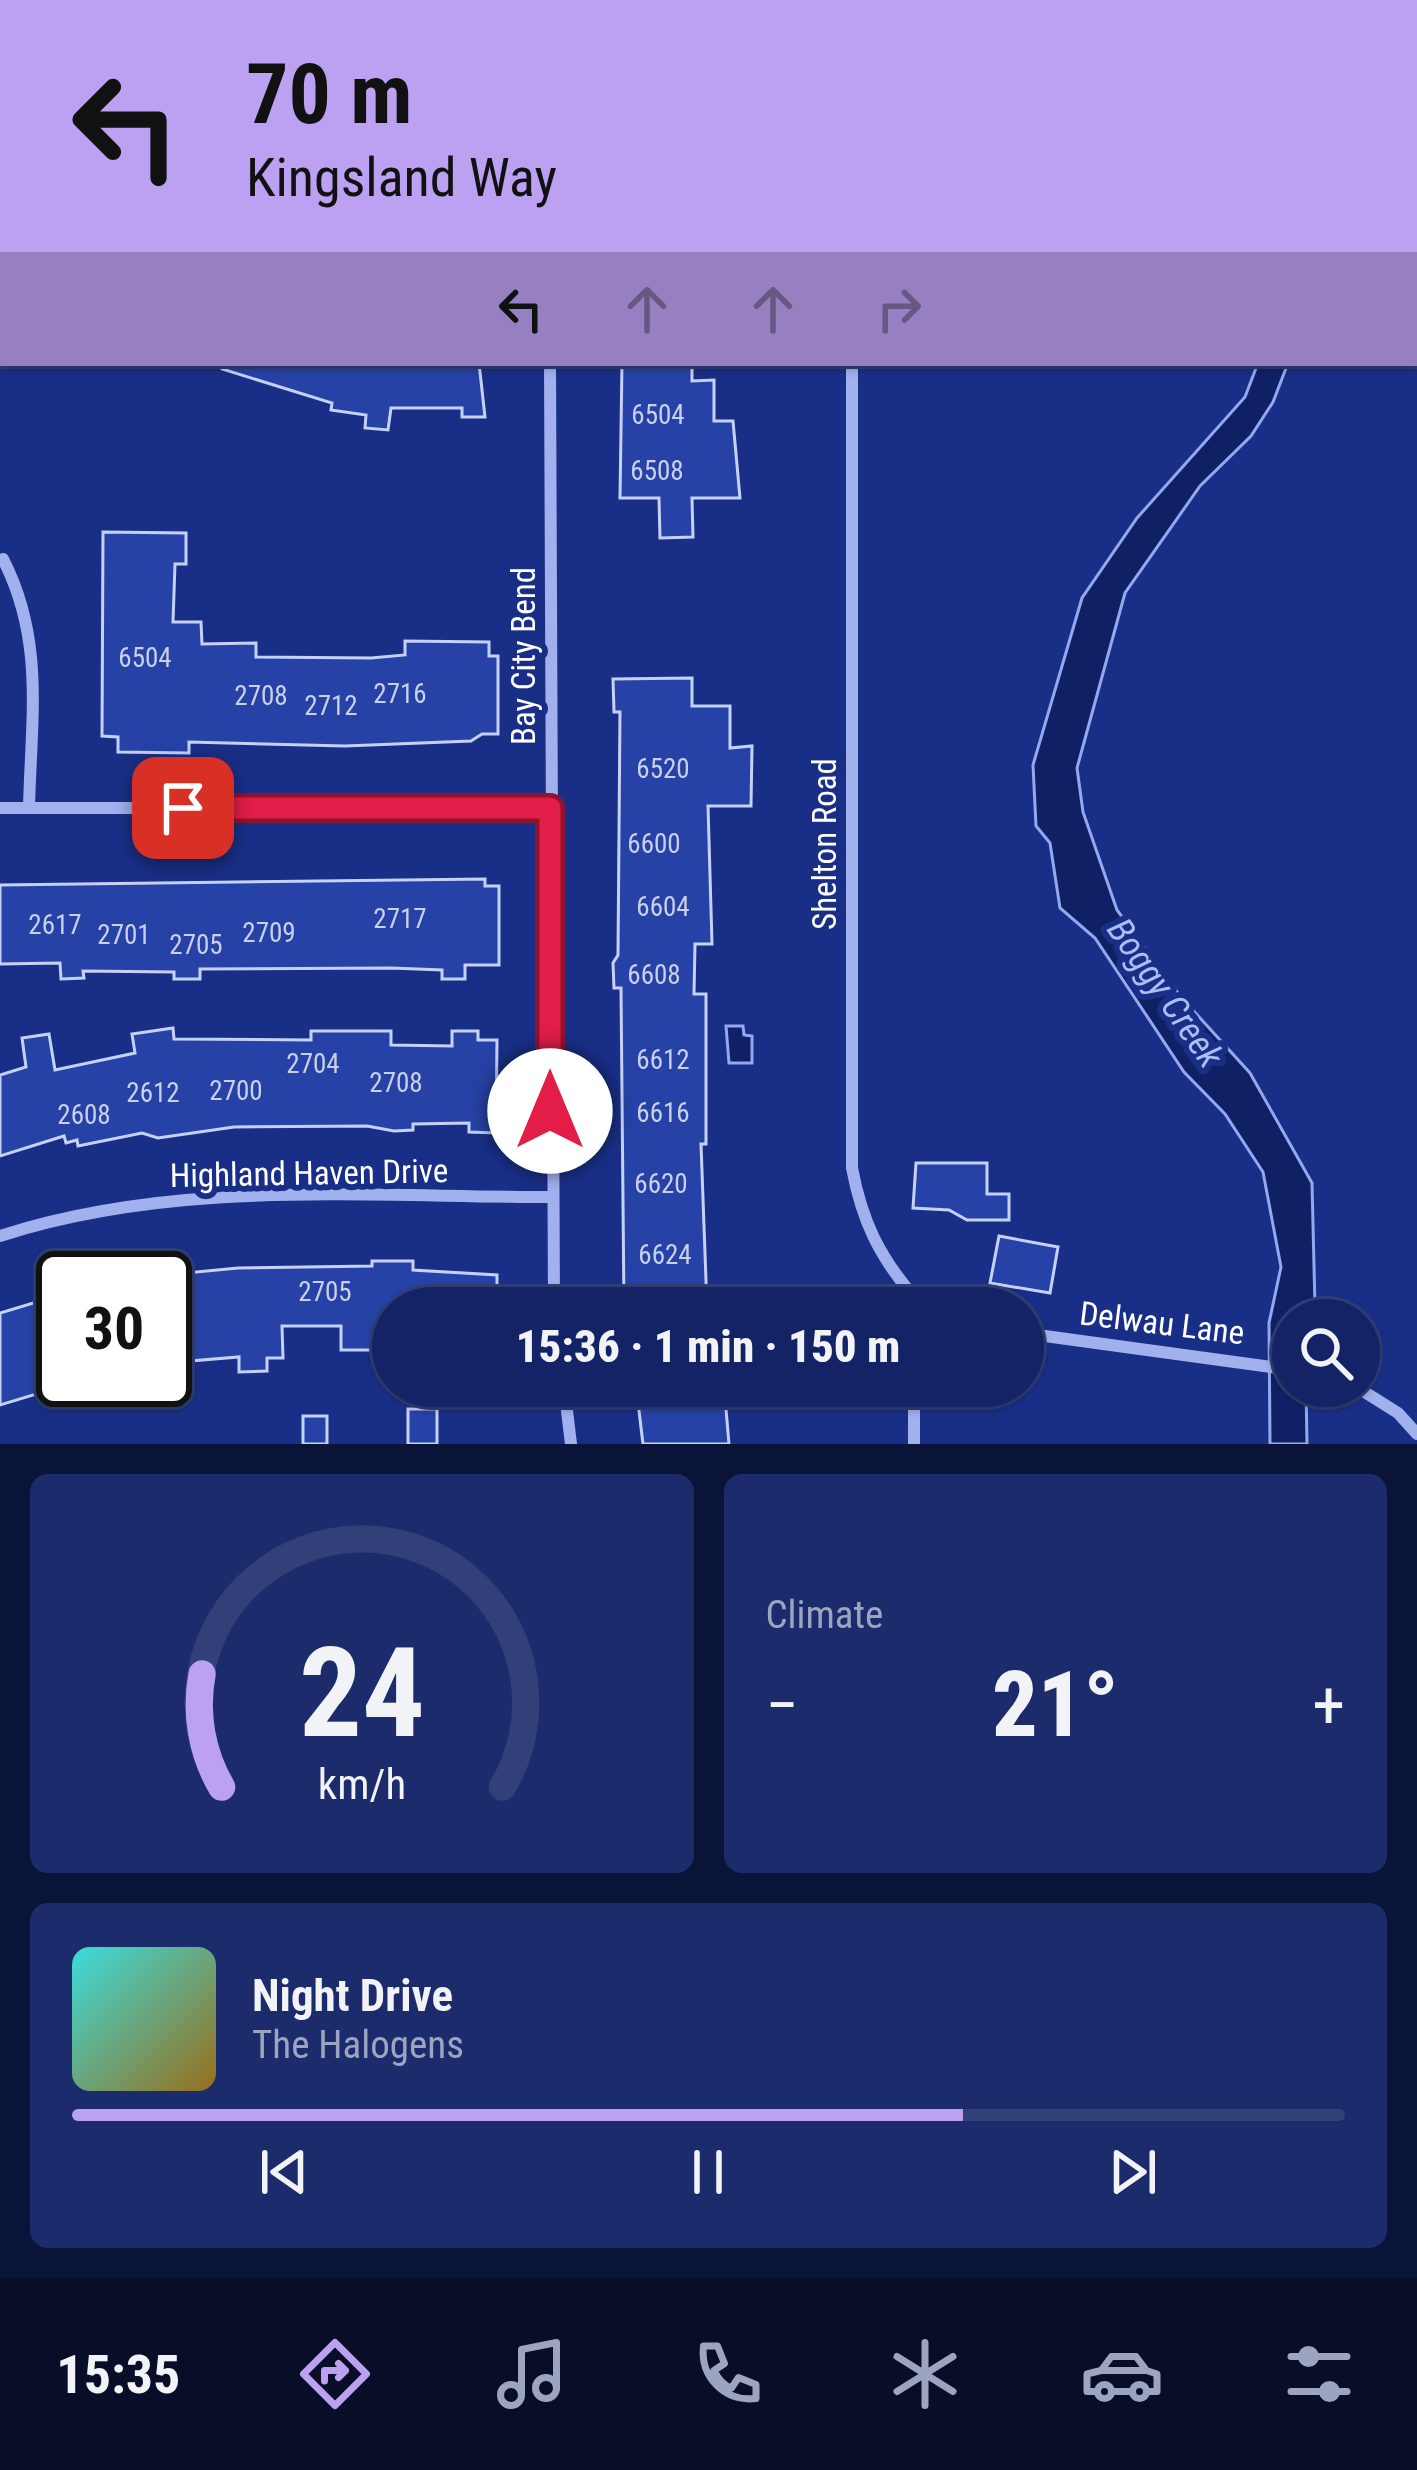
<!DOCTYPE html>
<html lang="en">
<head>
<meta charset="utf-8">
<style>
	:root { --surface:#132365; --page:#1c2b6b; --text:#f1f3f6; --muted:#9da4bf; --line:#324079; --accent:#bca0f2 }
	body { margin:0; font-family:"Roboto Condensed",sans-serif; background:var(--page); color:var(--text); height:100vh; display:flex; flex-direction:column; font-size:45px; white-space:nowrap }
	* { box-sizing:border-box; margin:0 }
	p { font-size:39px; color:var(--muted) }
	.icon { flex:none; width:66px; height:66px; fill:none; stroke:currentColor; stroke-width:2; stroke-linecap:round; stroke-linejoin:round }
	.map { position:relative; height:1444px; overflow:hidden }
	.side { display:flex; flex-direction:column; gap:30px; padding:30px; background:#0a1338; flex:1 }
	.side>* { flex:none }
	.banner { position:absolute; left:0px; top:0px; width:1419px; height:366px; box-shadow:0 3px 9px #0004,0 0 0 3px var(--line); background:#bca0f2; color:#111; overflow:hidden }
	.fabs { position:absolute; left:1272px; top:1299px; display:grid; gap:24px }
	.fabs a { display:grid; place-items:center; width:108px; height:108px; border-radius:50%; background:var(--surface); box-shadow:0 3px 9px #0004,0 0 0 3px var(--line); font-size:60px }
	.speed { position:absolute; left:36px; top:1251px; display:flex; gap:24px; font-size:60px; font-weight:700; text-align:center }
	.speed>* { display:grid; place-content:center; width:156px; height:156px; border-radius:50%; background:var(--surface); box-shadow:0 3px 9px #0004,0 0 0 3px var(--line); line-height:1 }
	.speed .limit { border:6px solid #111; border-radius:18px; background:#fff; color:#111 }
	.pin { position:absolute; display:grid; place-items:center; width:102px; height:102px; color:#fff; margin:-51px; border-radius:24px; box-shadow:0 6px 18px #0006 }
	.me { position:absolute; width:132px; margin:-66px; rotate:0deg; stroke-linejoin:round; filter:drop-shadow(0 0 9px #0008) }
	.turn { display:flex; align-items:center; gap:42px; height:252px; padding:0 48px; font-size:54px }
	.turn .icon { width:156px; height:156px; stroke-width:2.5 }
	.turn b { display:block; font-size:84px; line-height:102px }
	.lanes { display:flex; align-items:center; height:114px; padding:0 48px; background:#0003; justify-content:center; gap:60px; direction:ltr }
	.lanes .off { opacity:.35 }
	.big { font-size:90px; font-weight:800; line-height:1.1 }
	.side .widget { flex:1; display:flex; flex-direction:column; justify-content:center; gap:18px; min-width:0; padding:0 42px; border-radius:18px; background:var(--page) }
	.side .dial { align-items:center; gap:0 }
	.dial svg { height:312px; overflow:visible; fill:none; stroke:var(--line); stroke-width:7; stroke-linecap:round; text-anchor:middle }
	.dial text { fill:var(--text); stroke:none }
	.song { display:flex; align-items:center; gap:36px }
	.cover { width:144px; height:144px; border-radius:18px; background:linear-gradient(135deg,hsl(180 70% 55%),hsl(40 70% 35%)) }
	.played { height:12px; border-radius:6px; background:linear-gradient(90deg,var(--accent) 70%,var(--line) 70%) }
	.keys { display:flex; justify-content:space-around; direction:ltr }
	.heat { display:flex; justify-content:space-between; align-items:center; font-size:66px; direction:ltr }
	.side .tiles { flex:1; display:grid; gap:30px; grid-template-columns:1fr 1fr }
	.widget:last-child { grid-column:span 2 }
	.trip { position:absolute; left:372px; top:1287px; width:672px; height:120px; border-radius:60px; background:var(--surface); box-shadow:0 3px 9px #0004,0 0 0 3px var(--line); font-weight:800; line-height:120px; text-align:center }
	.menu { display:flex; height:192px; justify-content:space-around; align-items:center; background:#080e28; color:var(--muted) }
	.menu .icon { width:84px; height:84px }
	.menu .on { color:var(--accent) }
	.menu b { font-size:54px; color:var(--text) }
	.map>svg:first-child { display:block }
	.water { fill:#102065; stroke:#93a8ef; stroke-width:3 }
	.building { fill:#2742a6; stroke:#c6d1f9; stroke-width:3 }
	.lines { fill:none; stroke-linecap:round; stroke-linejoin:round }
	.minor { stroke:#a0b1ed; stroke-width:12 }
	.route-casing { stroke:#92132f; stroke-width:30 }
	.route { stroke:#e11d48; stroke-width:21 }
	.labels { text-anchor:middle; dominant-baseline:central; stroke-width:12; stroke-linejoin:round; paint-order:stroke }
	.number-label { font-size:27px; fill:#c9d0e9 }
	.street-label { font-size:33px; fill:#fff; stroke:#192f87 }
	.water-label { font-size:36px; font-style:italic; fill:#acbcf4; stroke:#192f87 }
</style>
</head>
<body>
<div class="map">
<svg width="1417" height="1444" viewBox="0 0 1417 1444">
	<rect width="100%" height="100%" fill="#192f87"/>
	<!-- water -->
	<path class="water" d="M1258,363H1288L1273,402L1251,436L1200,486L1125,593L1077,768L1083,812L1117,910L1180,996L1250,1073L1312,1183L1315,1307L1310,1320H1293V1386H1306L1307,1444H1270L1269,1323L1281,1267L1263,1172L1225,1114L1184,1072L1095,938L1060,908L1050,843L1036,826L1033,765L1082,598L1137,518L1245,397Z
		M726,1026H743L744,1035L752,1036V1063H729Z"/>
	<!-- building -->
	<path class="building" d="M222,363H479L485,417H462V408H391L388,430L365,428L366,415L331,410L332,403L222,369Z
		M622,363H692V381L714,380V421H733L740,498H692L693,537L660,538L659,498H620Z
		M103,532L186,533V564H175L173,622H201L202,644L256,643V657L371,658L405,655V641L489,642V656H498V734H482L471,741L345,746L189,742V753L118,752V737L102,736Z
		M692,678V706H730V748L752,746L751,806H708L712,944H695L694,994H706V1144H701L707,1308H624L621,988H614L613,963L618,955L620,712H614L613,679Z
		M485,879V886H499V965H465V979H442V970L391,968L200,969V979H174V972L83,971L84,978L61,979L60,963L0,964V885Z
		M173,1028L174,1039L311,1040V1031H391V1045L452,1046V1031H478V1040H497L496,1133L469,1132V1123L413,1124V1130L394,1131L367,1126L234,1127L158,1138L142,1133L78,1146L77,1140L66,1143L64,1136L0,1156V1075L26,1067L22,1038L49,1034L55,1070L135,1053L132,1034Z
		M916,1163H987V1194H1009V1220H967L949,1210L913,1208Z
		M999,1236L1058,1247L1050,1293L990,1283Z
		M372,1261H413V1270L497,1275V1308H393V1350H341V1326H282L283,1358H267V1371L239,1372V1357L165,1363V1275L238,1268L372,1266Z
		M63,1294V1386L0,1405V1313Z
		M636,1386H724L729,1444H643Z
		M408,1409H437V1444H408Z
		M303,1416H327V1444H303Z"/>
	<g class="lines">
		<!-- minor -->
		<path class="minor" d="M853,0V3
			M0,140L3,141
			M550,363L554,1308
			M852,363V1168C862,1221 879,1256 914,1297V1308
			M3,559C45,641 31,718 29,808
			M0,808H550
			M0,1236C176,1179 367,1197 550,1197
			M914,1297L940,1308
			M1023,1333L1293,1370
			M564,1386L571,1444
			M1355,1386L1398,1413L1417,1434
			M914,1444V1386"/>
	</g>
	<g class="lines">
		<!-- route casing -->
		<g class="route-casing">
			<path id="route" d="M183,808H550V1111"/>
		</g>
		<!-- route -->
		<use href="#route" class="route"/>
	</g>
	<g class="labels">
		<!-- number labels -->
		<g class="number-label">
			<text x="658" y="415">6504</text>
			<text x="657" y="471">6508</text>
			<text x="145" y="658">6504</text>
			<text x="400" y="694">2716</text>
			<text x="261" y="696">2708</text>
			<text x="331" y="706">2712</text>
			<text x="663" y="769">6520</text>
			<text x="654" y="844">6600</text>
			<text x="663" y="907">6604</text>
			<text x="400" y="919">2717</text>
			<text x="55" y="925">2617</text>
			<text x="269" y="933">2709</text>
			<text x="124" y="935">2701</text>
			<text x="196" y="945">2705</text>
			<text x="654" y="975">6608</text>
			<text x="663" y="1060">6612</text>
			<text x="313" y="1064">2704</text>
			<text x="396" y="1083">2708</text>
			<text x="236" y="1091">2700</text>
			<text x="153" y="1093">2612</text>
			<text x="663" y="1113">6616</text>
			<text x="84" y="1115">2608</text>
			<text x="661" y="1184">6620</text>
			<text x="665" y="1255">6624</text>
			<text x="325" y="1292">2705</text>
		</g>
		<!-- street labels -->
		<g class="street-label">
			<text transform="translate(523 656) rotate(-90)">Bay City Bend</text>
			<text transform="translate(824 844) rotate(-90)">Shelton Road</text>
			<text transform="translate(309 1173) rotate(-1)">Highland Haven Drive</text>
			<text transform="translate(1162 1323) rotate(7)">Delwau Lane</text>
		</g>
		<!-- water labels -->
		<g class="water-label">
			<text transform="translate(1165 993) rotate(55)">Boggy Creek</text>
		</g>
	</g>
</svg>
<div class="fabs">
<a><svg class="icon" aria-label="search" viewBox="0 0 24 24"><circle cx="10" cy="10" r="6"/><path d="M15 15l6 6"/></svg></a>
</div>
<div class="speed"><div class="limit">30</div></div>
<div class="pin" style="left:183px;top:808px;background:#d93025"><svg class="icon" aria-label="arrive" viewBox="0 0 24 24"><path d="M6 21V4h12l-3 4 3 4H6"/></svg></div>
<svg class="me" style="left:550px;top:1111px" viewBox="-20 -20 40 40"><circle r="19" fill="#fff"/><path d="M0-13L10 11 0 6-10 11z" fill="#e11d48"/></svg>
<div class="trip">15:36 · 1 min · 150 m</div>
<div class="banner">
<div class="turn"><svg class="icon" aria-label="left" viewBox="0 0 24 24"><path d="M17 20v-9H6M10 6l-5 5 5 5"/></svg><div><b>70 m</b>Kingsland Way</div></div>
<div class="lanes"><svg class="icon" aria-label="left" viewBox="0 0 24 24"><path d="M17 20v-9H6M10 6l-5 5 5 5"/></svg><svg class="icon off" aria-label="ahead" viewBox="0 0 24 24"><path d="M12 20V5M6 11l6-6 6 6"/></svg><svg class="icon off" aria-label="ahead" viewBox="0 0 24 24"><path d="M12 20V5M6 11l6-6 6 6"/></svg><svg class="icon off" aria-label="right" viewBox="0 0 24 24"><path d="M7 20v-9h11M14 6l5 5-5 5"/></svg></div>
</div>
</div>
<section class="side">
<div class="tiles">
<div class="widget dial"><svg viewBox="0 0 100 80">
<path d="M14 69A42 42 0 1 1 86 69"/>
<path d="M14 69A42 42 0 0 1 9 40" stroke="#bca0f2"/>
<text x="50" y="56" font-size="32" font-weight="700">24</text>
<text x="50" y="72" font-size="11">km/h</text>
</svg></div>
<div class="widget"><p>Climate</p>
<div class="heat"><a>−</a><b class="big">21°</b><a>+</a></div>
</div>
<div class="widget">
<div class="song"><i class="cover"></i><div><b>Night Drive</b><p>The Halogens</p></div></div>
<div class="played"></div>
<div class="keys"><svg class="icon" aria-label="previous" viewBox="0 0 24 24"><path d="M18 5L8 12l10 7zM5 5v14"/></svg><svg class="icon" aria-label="pause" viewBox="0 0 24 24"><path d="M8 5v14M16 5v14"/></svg><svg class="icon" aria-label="next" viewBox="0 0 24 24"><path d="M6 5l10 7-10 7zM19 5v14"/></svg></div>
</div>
</div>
</section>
<nav class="menu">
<b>15:35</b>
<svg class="icon on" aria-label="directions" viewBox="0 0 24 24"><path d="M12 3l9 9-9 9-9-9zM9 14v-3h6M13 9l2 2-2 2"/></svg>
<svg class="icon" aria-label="music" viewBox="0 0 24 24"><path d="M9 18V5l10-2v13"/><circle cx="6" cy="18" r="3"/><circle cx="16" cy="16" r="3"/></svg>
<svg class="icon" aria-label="phone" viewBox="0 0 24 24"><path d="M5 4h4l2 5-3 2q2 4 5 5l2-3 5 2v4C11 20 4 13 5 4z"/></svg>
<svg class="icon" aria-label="climate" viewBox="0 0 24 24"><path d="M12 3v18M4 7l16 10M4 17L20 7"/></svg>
<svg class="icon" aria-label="car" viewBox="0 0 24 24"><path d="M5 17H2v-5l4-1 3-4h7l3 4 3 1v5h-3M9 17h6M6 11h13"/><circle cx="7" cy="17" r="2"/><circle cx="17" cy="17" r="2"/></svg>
<svg class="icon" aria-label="filters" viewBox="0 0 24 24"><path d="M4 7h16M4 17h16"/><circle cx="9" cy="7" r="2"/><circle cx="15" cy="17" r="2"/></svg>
</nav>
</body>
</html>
